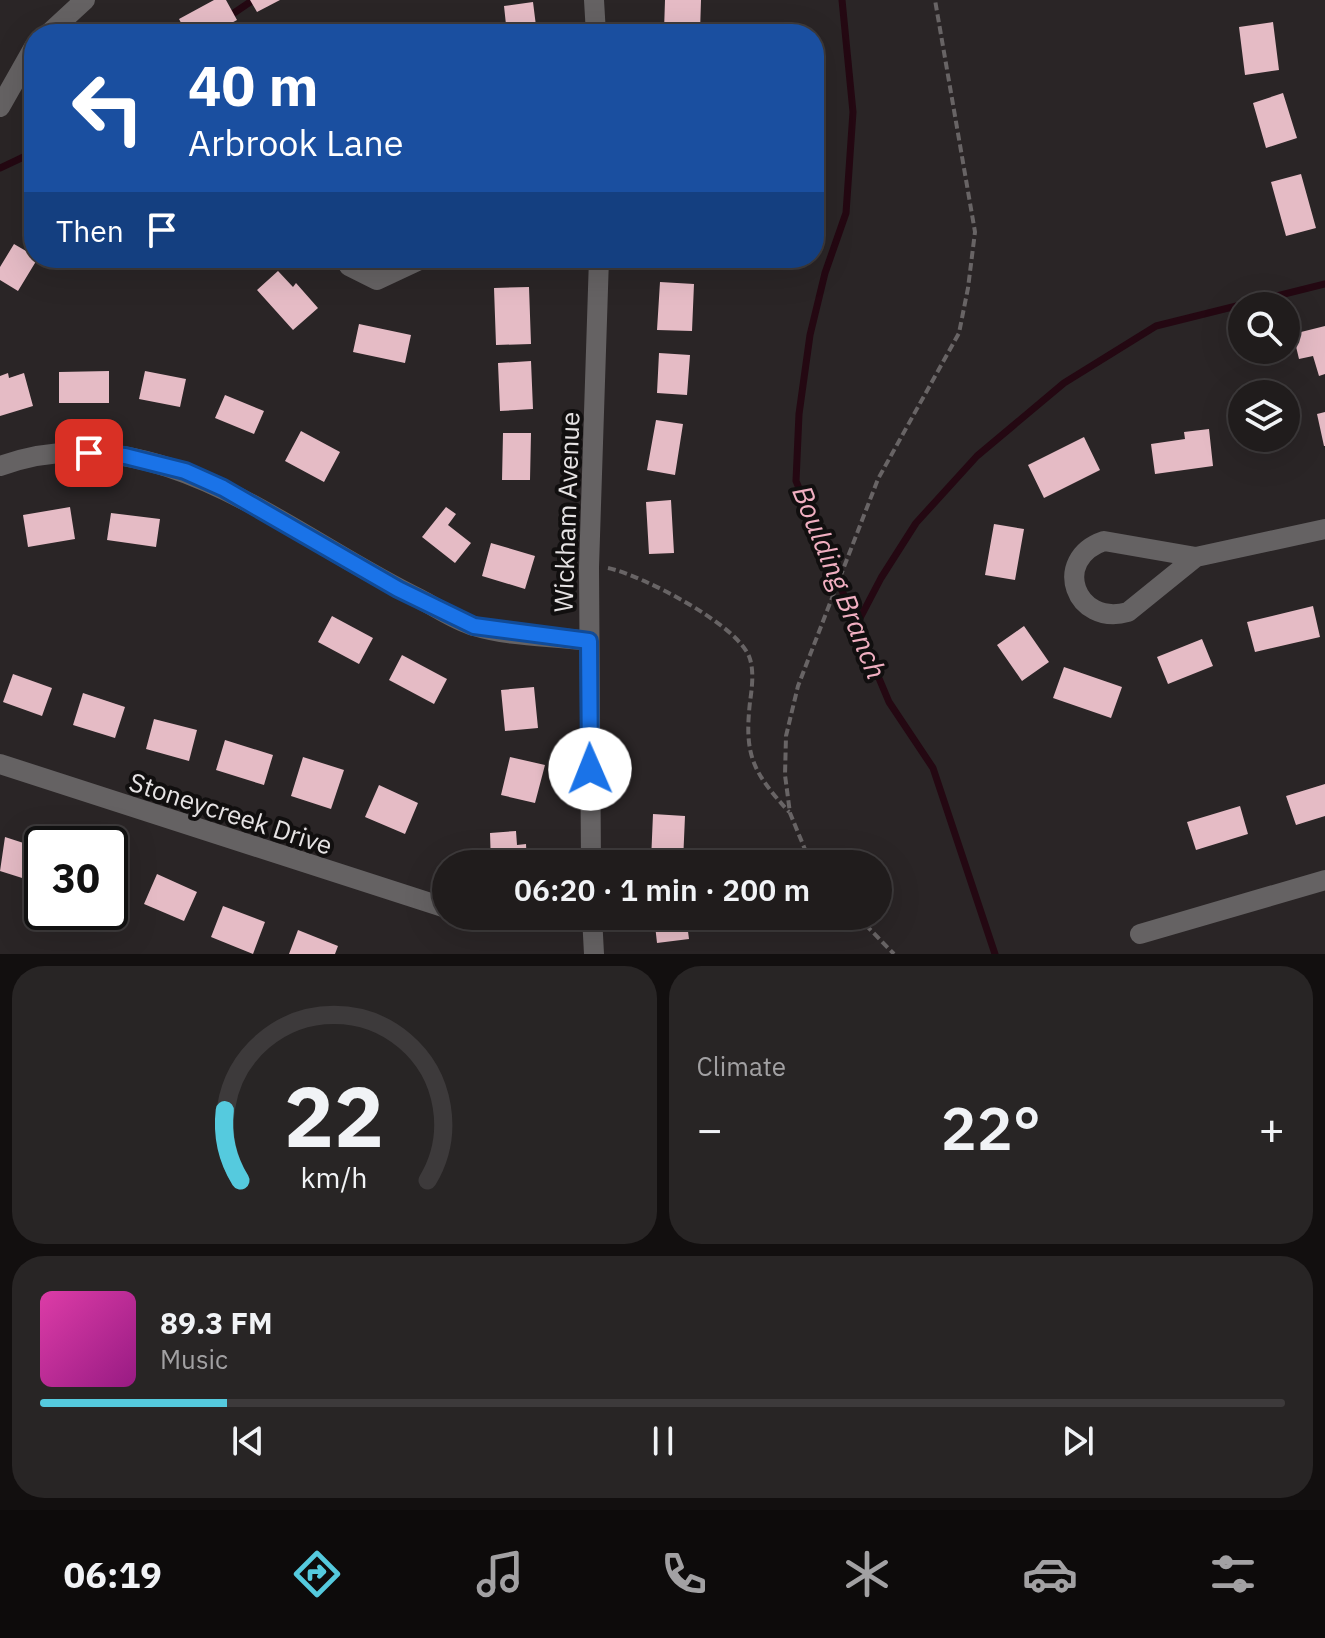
<!DOCTYPE html>
<html lang="en">
<head>
<meta charset="utf-8">
<style>
	:root { --surface:#201c1c; --page:#282525; --text:#f1f3f6; --muted:#a2a1a3; --line:#3d3a3b; --accent:#55cade }
	body { margin:0; font-family:"IBM Plex Sans",sans-serif; background:var(--page); color:var(--text); height:100vh; display:flex; flex-direction:column; font-size:30px; white-space:nowrap }
	* { box-sizing:border-box; margin:0 }
	p { font-size:26px; color:var(--muted) }
	.icon { flex:none; width:44px; height:44px; fill:none; stroke:currentColor; stroke-width:2; stroke-linecap:round; stroke-linejoin:round }
	.map { position:relative; height:954px; overflow:hidden }
	.details { display:flex; flex-direction:column; gap:12px; padding:12px; background:#120f0f; flex:1 }
	.details>* { flex:none }
	.top-card { position:absolute; left:24px; top:24px; width:800px; height:244px; border-radius:32px; box-shadow:0 8px 32px #0002,0 0 0 2px var(--line); background:#1a4fa0; color:#fff; overflow:hidden }
	.tools { position:absolute; left:1228px; top:292px; display:grid; gap:16px }
	.tools a { display:grid; place-items:center; width:72px; height:72px; border-radius:50%; background:var(--surface); box-shadow:0 8px 32px #0002,0 0 0 2px var(--line); font-size:40px }
	.speed { position:absolute; left:24px; top:826px; display:flex; gap:16px; font-size:40px; font-weight:700; text-align:center }
	.speed>* { display:grid; place-content:center; width:104px; height:104px; border-radius:50%; background:var(--surface); box-shadow:0 8px 32px #0002,0 0 0 2px var(--line); line-height:1 }
	.speed .limit { border:4px solid #111; border-radius:12px; background:#fff; color:#111 }
	.pin { position:absolute; display:grid; place-items:center; width:68px; height:68px; color:#fff; margin:-34px; border-radius:16px; box-shadow:0 4px 12px #0006 }
	.me { position:absolute; width:88px; margin:-44px; rotate:359deg; stroke-linejoin:round; filter:drop-shadow(0 0 6px #0008) }
	.turn { display:flex; align-items:center; gap:28px; height:168px; padding:0 32px; font-size:36px }
	.turn .icon { width:104px; height:104px; stroke-width:2.5 }
	.turn b { display:block; font-size:56px; line-height:68px }
	.then { display:flex; align-items:center; height:76px; padding:0 32px; background:#0003; gap:16px; font-size:30px }
	.big { font-size:60px; font-weight:600; line-height:1.1 }
	.details .tile { flex:1; display:flex; flex-direction:column; justify-content:center; gap:12px; min-width:0; padding:0 28px; border-radius:32px; background:var(--page) }
	.details .dial { align-items:center; gap:0 }
	.dial svg { height:208px; overflow:visible; fill:none; stroke:var(--line); stroke-width:7; stroke-linecap:round; text-anchor:middle }
	.dial text { fill:var(--text); stroke:none }
	.song { display:flex; align-items:center; gap:24px }
	.cover { width:96px; height:96px; border-radius:12px; background:linear-gradient(135deg,hsl(320 70% 55%),hsl(310 70% 35%)) }
	.played { height:8px; border-radius:4px; background:linear-gradient(90deg,var(--accent) 15%,var(--line) 15%) }
	.keys { display:flex; justify-content:space-around; direction:ltr }
	.heat { display:flex; justify-content:space-between; align-items:center; font-size:44px; direction:ltr }
	.details .tiles { flex:1; display:grid; gap:12px; grid-template-columns:1fr 1fr }
	.tile:last-child { grid-column:span 2 }
	.trip { position:absolute; left:432px; top:850px; width:460px; height:80px; border-radius:40px; background:var(--surface); box-shadow:0 8px 32px #0002,0 0 0 2px var(--line); font-weight:600; line-height:80px; text-align:center }
	.tabs { display:flex; height:128px; justify-content:space-around; align-items:center; background:#0d0b0b; color:var(--muted) }
	.tabs .icon { width:56px; height:56px }
	.tabs .active { color:var(--accent) }
	.tabs b { font-size:36px; color:var(--text) }
	.map>svg:first-child { display:block }
	.lines { fill:none; stroke-linecap:round; stroke-linejoin:round }
	.stream { stroke:#240812; stroke-width:7 }
	.building { fill:#e5bbc5 }
	.path { stroke:#686465; stroke-width:4; stroke-dasharray:8 4; stroke-linecap:butt }
	.street { stroke:#656263; stroke-width:20 }
	.route-casing { stroke:#114b97; stroke-width:20 }
	.route { stroke:#1a73e8; stroke-width:14 }
	.labels { text-anchor:middle; dominant-baseline:central; stroke-width:8; stroke-linejoin:round; paint-order:stroke }
	.street-label { font-size:26px; fill:#e6e3e4; stroke:#110f0f }
	.water-label { font-size:28px; font-style:italic; fill:#f1afc1; stroke:#110f0f }
</style>
</head>
<body>
<div class="map">
<svg width="1325" height="954" viewBox="0 0 1325 954">
	<rect width="100%" height="100%" fill="#2a2526"/>
	<g class="lines">
		<!-- stream -->
		<path class="stream" d="M842,0L853,112L846,213L825,273L810,335L799,414L796,481L889,702L933,768L995,954
			M228,17L253,0
			M0,168L34,152
			M858,622L881,578L916,523L977,456L1064,383L1156,326L1325,284"/>
	</g>
	<!-- building -->
	<path class="building" d="M214,0H226L237,20L211,34H187L179,19Z
		M250,0H280L257,12Z
		M665,0H701L700,32L664,31Z
		M533,2L537,34H507L504,6Z
		M1273,22L1279,70L1245,75L1239,27Z
		M1283,93L1297,138L1266,148L1253,103Z
		M1301,174L1316,228L1286,236L1271,182Z
		M14,244L38,258L18,291L0,280V267Z
		M278,271L293,287L296,283L318,308L293,330L257,290Z
		M660,282L694,284L692,331L657,330Z
		M529,287L531,344L496,345L494,288Z
		M359,324L411,335L405,363L353,352Z
		M1325,326V374L1319,376L1313,356L1299,359L1293,334Z
		M659,353L690,355L687,395L657,393Z
		M531,361L533,409L500,411L498,363Z
		M109,371V403H59V372Z
		M145,371L186,379L180,407L139,399Z
		M8,373L9,378L24,373L33,406L0,416V376Z
		M225,395L264,411L254,434L215,418Z
		M1325,412V446H1324L1317,414Z
		M656,420L683,424L675,475L647,470Z
		M1209,429L1213,466L1155,474L1151,444L1185,439L1184,432Z
		M301,431L340,452L324,482L285,461Z
		M503,433H531L530,480H502Z
		M1084,437L1100,470L1044,498L1028,465Z
		M671,500L674,553L649,554L646,502Z
		M70,507L75,539L28,547L23,515Z
		M446,507L456,514L448,525L471,543L455,563L422,537Z
		M111,513L160,519L156,547L107,540Z
		M994,524L1024,529L1015,580L985,575Z
		M491,543L535,556L525,589L482,576Z
		M1313,606L1320,637L1255,652L1247,622Z
		M332,616L373,638L359,664L318,642Z
		M1024,626L1049,662L1022,681L997,645Z
		M1202,639L1213,666L1168,684L1157,657Z
		M402,655L447,679L434,704L389,680Z
		M1064,667L1122,687L1111,718L1053,698Z
		M13,674L52,688L42,716L3,702Z
		M534,687L538,728L505,731L501,690Z
		M83,693L125,707L115,738L73,725Z
		M154,719L197,730L189,761L146,749Z
		M225,740L273,755L264,785L216,770Z
		M303,757L344,770L331,809L291,796Z
		M510,757L545,765L535,803L501,795Z
		M1325,784V816L1296,825L1286,796Z
		M379,785L418,803L405,834L365,817Z
		M1240,806L1248,834L1196,850L1187,822Z
		M653,814L685,816L683,862L651,861Z
		M516,831L517,845L526,844L527,864H491L490,833Z
		M5,837L42,849L38,883L0,871Z
		M110,860L126,864L115,897L110,895Z
		M157,874L197,892L184,921L144,904Z
		M223,906L265,922L253,954L211,937Z
		M654,916H686L689,939L657,943Z
		M298,930L338,946L335,954H289Z"/>
	<g class="lines">
		<!-- path -->
		<path class="path" d="M608,568C641,575 740,625 750,659C754,672 752,688 750,702C744,756 753,772 789,812
			M811,864L790,813L785,775L786,736L798,686L878,479L959,333L968,288L975,232L935,0
			M857,916L894,954"/>
		<!-- street -->
		<path class="street" d="M594,0L596,34
			M48,34L85,0
			M0,107L34,47
			M345,258L349,266L377,280L424,258
			M0,466C156,410 289,536 420,599C437,608 456,621 474,626C510,637 552,636 589,641
			M1196,557L1128,612C1075,627 1051,559 1104,541L1196,557L1325,529
			M0,764L446,908
			M591,864L589,567L599,258
			M484,916L592,920
			M592,916L594,954
			M1140,934L1325,880"/>
	</g>
	<g class="lines">
		<!-- route casing -->
		<g class="route-casing">
			<path id="route" d="M89,453L125,456L185,471L223,488L398,589L474,626L589,641L590,769"/>
		</g>
		<!-- route -->
		<use href="#route" class="route"/>
	</g>
	<g class="labels">
		<!-- street labels -->
		<g class="street-label">
			<text transform="translate(566 512) rotate(-88)">Wickham Avenue</text>
			<text transform="translate(231 813) rotate(18)">Stoneycreek Drive</text>
		</g>
		<!-- water labels -->
		<g class="water-label">
			<text transform="translate(840 582) rotate(68)">Boulding Branch</text>
		</g>
	</g>
</svg>
<div class="tools">
<a><svg class="icon" aria-label="search" viewBox="0 0 24 24"><circle cx="10" cy="10" r="6"/><path d="M15 15l6 6"/></svg></a>
<a><svg class="icon" aria-label="layers" viewBox="0 0 24 24"><path d="M12 4l9 5-9 5-9-5zM3 14l9 5 9-5"/></svg></a>
</div>
<div class="speed"><div class="limit">30</div></div>
<div class="pin" style="left:89px;top:453px;background:#d93025"><svg class="icon" aria-label="arrive" viewBox="0 0 24 24"><path d="M6 21V4h12l-3 4 3 4H6"/></svg></div>
<svg class="me" style="left:590px;top:769px" viewBox="-20 -20 40 40"><circle r="19" fill="#fff"/><path d="M0-13L10 11 0 6-10 11z" fill="#1a73e8"/></svg>
<div class="trip">06:20 · 1 min · 200 m</div>
<div class="top-card">
<div class="turn"><svg class="icon" aria-label="left" viewBox="0 0 24 24"><path d="M17 20v-9H6M10 6l-5 5 5 5"/></svg><div><b>40 m</b>Arbrook Lane</div></div>
<div class="then">Then<svg class="icon" aria-label="arrive" viewBox="0 0 24 24"><path d="M6 21V4h12l-3 4 3 4H6"/></svg></div>
</div>
</div>
<section class="details">
<div class="tiles">
<div class="tile dial"><svg viewBox="0 0 100 80">
<path d="M14 69A42 42 0 1 1 86 69"/>
<path d="M14 69A42 42 0 0 1 8 42" stroke="#55cade"/>
<text x="50" y="56" font-size="32" font-weight="700">22</text>
<text x="50" y="72" font-size="11">km/h</text>
</svg></div>
<div class="tile"><p>Climate</p>
<div class="heat"><a>−</a><b class="big">22°</b><a>+</a></div>
</div>
<div class="tile">
<div class="song"><i class="cover"></i><div><b>89.3 FM</b><p>Music</p></div></div>
<div class="played"></div>
<div class="keys"><svg class="icon" aria-label="previous" viewBox="0 0 24 24"><path d="M18 5L8 12l10 7zM5 5v14"/></svg><svg class="icon" aria-label="pause" viewBox="0 0 24 24"><path d="M8 5v14M16 5v14"/></svg><svg class="icon" aria-label="next" viewBox="0 0 24 24"><path d="M6 5l10 7-10 7zM19 5v14"/></svg></div>
</div>
</div>
</section>
<nav class="tabs">
<b>06:19</b>
<svg class="icon active" aria-label="directions" viewBox="0 0 24 24"><path d="M12 3l9 9-9 9-9-9zM9 14v-3h6M13 9l2 2-2 2"/></svg>
<svg class="icon" aria-label="music" viewBox="0 0 24 24"><path d="M9 18V5l10-2v13"/><circle cx="6" cy="18" r="3"/><circle cx="16" cy="16" r="3"/></svg>
<svg class="icon" aria-label="phone" viewBox="0 0 24 24"><path d="M5 4h4l2 5-3 2q2 4 5 5l2-3 5 2v4C11 20 4 13 5 4z"/></svg>
<svg class="icon" aria-label="climate" viewBox="0 0 24 24"><path d="M12 3v18M4 7l16 10M4 17L20 7"/></svg>
<svg class="icon" aria-label="car" viewBox="0 0 24 24"><path d="M5 17H2v-5l4-1 3-4h7l3 4 3 1v5h-3M9 17h6M6 11h13"/><circle cx="7" cy="17" r="2"/><circle cx="17" cy="17" r="2"/></svg>
<svg class="icon" aria-label="filters" viewBox="0 0 24 24"><path d="M4 7h16M4 17h16"/><circle cx="9" cy="7" r="2"/><circle cx="15" cy="17" r="2"/></svg>
</nav>
</body>
</html>
